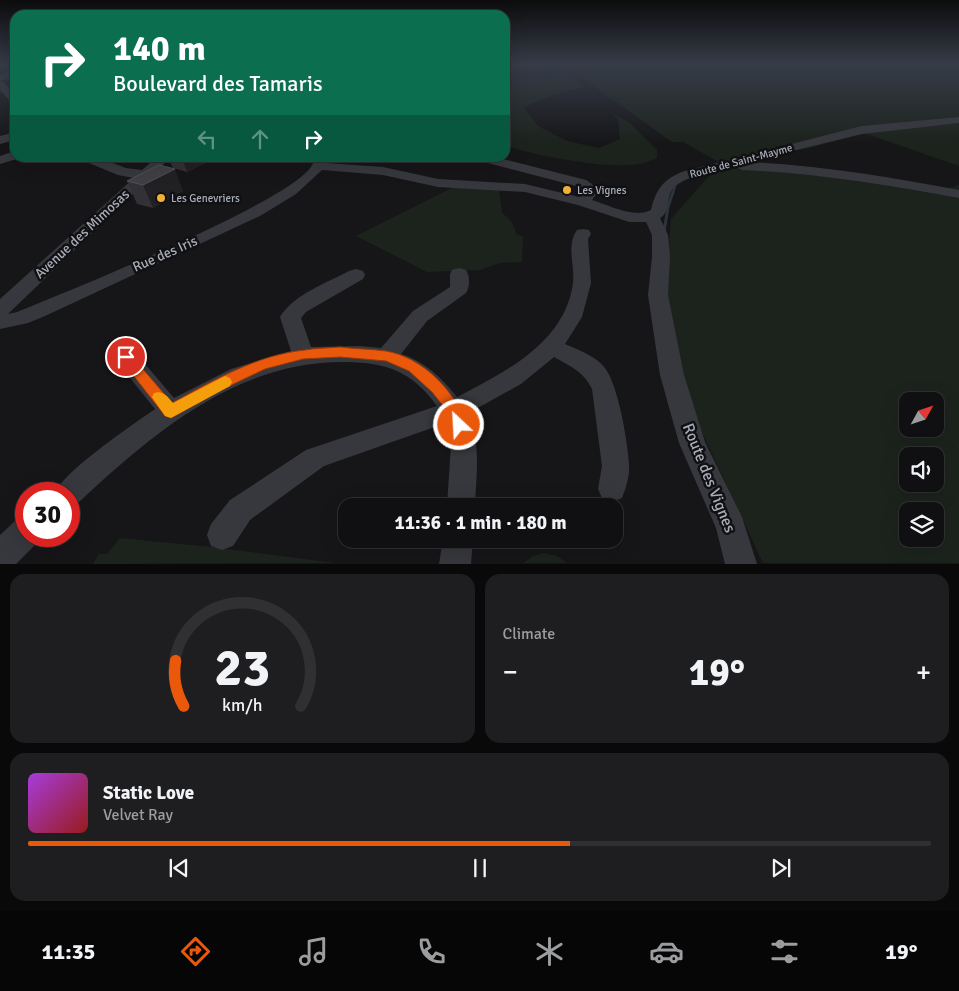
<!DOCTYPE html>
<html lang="en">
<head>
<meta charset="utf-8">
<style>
	:root { --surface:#101012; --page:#1e1e20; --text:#f1f3f6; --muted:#9c9d9f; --line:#303032; --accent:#ea580c }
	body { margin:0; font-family:Signika,sans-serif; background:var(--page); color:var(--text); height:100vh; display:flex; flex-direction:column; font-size:19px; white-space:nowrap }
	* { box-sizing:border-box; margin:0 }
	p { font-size:16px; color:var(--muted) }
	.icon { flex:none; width:28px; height:28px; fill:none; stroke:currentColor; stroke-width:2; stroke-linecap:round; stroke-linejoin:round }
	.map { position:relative; height:564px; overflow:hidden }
	.panel { display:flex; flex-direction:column; gap:10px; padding:10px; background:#09090a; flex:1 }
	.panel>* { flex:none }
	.top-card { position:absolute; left:10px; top:10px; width:500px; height:152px; border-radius:15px; box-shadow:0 5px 20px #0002,0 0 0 1px var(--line); background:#0b6e4f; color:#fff; overflow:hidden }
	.needle { width:32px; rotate:50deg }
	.buttons { position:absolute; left:899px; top:392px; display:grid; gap:10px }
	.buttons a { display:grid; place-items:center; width:45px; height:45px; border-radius:10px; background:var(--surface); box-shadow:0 5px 20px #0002,0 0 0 1px var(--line); font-size:25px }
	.speed { position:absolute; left:15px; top:482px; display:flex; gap:10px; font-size:25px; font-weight:700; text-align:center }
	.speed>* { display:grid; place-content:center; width:65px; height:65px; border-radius:50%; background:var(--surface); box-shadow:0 5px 20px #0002,0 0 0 1px var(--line); line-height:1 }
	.speed .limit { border:8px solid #d22; background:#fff; color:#111 }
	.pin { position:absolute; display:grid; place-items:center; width:42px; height:42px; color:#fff; margin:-21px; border:2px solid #fff; border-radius:50%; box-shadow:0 1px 5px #0007 }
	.me { position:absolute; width:55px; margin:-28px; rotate:335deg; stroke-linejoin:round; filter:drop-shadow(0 0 4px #0008) }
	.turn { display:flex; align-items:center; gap:18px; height:105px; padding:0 20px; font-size:22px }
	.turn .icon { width:65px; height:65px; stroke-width:2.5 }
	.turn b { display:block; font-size:35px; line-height:42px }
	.lanes { display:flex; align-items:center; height:48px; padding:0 20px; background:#0003; justify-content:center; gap:25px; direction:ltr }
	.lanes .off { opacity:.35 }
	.big { font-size:38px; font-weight:800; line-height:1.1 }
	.panel .card { flex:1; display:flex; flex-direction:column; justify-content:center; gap:8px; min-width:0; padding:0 18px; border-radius:15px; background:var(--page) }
	.panel .dial { align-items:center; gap:0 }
	.dial svg { height:130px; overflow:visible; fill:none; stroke:var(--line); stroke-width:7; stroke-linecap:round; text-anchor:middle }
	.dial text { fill:var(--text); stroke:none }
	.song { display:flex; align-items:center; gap:15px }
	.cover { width:60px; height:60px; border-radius:8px; background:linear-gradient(135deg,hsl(280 70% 55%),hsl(0 70% 35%)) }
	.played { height:5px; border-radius:2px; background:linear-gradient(90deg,var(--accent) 60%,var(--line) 60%) }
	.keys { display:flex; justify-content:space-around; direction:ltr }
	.heat { display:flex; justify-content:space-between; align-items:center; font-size:28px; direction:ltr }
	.panel .tiles { flex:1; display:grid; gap:10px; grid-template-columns:1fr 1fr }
	.card:last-child { grid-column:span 2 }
	.trip { position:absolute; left:338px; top:498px; width:285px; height:50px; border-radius:15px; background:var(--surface); box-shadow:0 5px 20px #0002,0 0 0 1px var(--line); font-weight:800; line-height:50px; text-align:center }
	.tab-bar { display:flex; height:80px; justify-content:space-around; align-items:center; background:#060607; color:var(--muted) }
	.tab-bar .icon { width:35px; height:35px }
	.tab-bar .current { color:var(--accent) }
	.tab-bar b { font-size:22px; color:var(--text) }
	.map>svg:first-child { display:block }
	.green { fill:#1c231d; fill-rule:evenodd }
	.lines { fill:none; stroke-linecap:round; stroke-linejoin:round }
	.stream-far1 { stroke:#2c353c; stroke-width:2.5 }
	.stream { stroke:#2c353c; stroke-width:3 }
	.minor { fill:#37383d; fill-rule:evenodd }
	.wall { fill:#323236 }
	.shaded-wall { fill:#212124 }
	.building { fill:#3f3f44; stroke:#4f5156 }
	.route { fill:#ea580c; stroke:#983908 }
	.slow { fill:#f59e0b }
	.poi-dot { fill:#f2b134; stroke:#111113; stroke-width:2 }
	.labels { text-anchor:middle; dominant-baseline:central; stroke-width:5; stroke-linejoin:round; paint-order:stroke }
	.far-street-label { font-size:11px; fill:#a8adb8; stroke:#111113 }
	.far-poi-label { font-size:11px; fill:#a8adb8; stroke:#111113; text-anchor:start }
	.street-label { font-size:14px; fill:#a8adb8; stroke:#111113 }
	.near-street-label { font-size:16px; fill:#a8adb8; stroke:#111113 }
</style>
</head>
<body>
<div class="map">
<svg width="959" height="564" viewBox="0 0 959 564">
	<rect width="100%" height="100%" fill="#161618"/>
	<!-- green -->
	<path class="green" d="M571,64H959V166L864,133L810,148L721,163L683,142H672L575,73Z
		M567,72L584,88C562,91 544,97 524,108L538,126L567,141L599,148L620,139L618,119L611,112L630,123L657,150V158C651,160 645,163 639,164C613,170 530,155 505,145V87L515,81Z
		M717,167L841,171L946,189L959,185V563H763L687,400L665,291L671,219ZM908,401H935V429H908ZM908,456H935V484H908ZM908,511H935V539H908Z
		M454,187L499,189L502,213C510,219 514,224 516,234L523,237L522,262L500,263L480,270L427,272L356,236Z
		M120,538L211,547L335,563L93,564L99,554H107Z
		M544,553L557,556L567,563H523L533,556Z"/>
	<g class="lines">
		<!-- stream-far1 -->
		<path class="stream-far1" d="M673,193L675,186"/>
		<!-- stream -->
		<path class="stream" d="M664,232L668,207L673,192"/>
		<!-- minor -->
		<path class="minor" d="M15,70V76L0,81V75Z
			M0,81L3,82L15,94V103L11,102L0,90Z
			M959,117V123L862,134L747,162C819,165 889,177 959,190V198C887,185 815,173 742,170L736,167C719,172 682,175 672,190C666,199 670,213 660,218L668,235L670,257L668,295L684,375L705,442L742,517L757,564H725L716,528L679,443L660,375L648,295L652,257V235L646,222H629L578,205L525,192L438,187L383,175L322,170L296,194L260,216L45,316L28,323L0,329V299L134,178L118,175L84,161L83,158H99L126,168L142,170L156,158H170L8,314L17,312C64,293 295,200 312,165C314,163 313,160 314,158H326V163L383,167L438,179L525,184L579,197L583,193L576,186L480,161L478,158H499L586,180L592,184L597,193L592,200C609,205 634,219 651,210C656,189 664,178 685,171L862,126Z
			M15,132V140L0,144V136Z
			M15,151V158H20L0,164V156Z
			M583,229L589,230L591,234L588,239L591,283L582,317L565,344C578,350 596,356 605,368C618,385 628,442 629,465C630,475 626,488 622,498L612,502L602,498L598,489L602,466L592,389C584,372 570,366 554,357L521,384L467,414C482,443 476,475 475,506H447L451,445L446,423L324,466L250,520L233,546L222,550L211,546L207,535L211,524L230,500L306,450L437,406C411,370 385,362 342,362C236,362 152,434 78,503L69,507V494H54C65,470 131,426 155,409L118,363L115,357L118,351L126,349L134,351L174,398L231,369L291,351L280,317C294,294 327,283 349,271L356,269L363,271L365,275L363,279L306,312L301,318L311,347L360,346L381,348L413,311L450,287V274L452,270L459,268L466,270C470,276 470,287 466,293L427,321L401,354C424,361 442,378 457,397C505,372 565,343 573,283C575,265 566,246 577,230Z
			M26,517V536H39L37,543L16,564H0V535L15,521Z
			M443,539H473L471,564H439Z"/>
	</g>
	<!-- wall -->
	<path class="wall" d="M168,158H216L187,172L173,168Z
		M127,181L183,191L153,208L137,204Z"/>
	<!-- shaded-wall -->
	<path class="shaded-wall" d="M182,158H216L187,172Z
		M175,169L183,191L153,208L143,185Z"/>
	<!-- building -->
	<path class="building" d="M159,165L175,169L143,185L127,181Z"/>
	<!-- sky -->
	<linearGradient id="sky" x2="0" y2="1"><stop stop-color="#0c0c0d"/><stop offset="0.45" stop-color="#363c48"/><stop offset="1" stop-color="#363c48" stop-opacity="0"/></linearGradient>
	<rect width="959" height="143" fill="url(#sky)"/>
	<!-- route -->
	<path class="route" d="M340,347C355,349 371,349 386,351C422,357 456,391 466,425L464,429L459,431L453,429L448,412L432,392L409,371L386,361L340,357L303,359L265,369L219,391L171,418L165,416L119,357L121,354H130L172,403C214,380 257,355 305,350C316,348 328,348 340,347Z"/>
	<!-- slow -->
	<path class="slow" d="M225,376L230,378L232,382L230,386L171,418L165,416L152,397L154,393C163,390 167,396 173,403Z"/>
	<!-- markers -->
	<g class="poi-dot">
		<circle cx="567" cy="190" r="5"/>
		<circle cx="161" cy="198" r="5"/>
	</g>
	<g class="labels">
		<!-- far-street labels -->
		<g class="far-street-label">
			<text transform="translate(741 161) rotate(-15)">Route de Saint-Mayme</text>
		</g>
		<!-- far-poi labels -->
		<g class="far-poi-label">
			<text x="577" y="190">Les Vignes</text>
			<text x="171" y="198">Les Genevriers</text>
		</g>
		<!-- street labels -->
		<g class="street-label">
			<text transform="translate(82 234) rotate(-43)">Avenue des Mimosas</text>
			<text transform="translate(165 254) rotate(-24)">Rue des Iris</text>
		</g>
		<!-- near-street labels -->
		<g class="near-street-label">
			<text transform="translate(709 478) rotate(68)">Route des Vignes</text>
		</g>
	</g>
</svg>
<div class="buttons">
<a><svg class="needle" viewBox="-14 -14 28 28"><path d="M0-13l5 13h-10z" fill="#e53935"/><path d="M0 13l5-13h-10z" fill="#9c9d9f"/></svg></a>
<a><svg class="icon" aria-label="sound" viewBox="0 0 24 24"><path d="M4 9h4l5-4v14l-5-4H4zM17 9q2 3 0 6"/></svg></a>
<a><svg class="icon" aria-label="layers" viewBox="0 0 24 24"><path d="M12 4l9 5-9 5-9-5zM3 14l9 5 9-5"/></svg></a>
</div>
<div class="speed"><div class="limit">30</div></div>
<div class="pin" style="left:126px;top:357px;background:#d93025"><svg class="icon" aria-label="arrive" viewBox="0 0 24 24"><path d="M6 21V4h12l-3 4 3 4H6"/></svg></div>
<svg class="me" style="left:459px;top:425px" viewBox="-20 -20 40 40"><circle r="17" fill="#ea580c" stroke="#fff" stroke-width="3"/><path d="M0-11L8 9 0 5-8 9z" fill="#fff"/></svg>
<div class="trip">11:36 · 1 min · 180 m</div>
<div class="top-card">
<div class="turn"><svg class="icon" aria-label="right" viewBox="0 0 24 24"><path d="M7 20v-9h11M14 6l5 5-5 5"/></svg><div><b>140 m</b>Boulevard des Tamaris</div></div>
<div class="lanes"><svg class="icon off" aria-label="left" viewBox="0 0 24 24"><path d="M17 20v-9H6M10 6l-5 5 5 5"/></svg><svg class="icon off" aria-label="ahead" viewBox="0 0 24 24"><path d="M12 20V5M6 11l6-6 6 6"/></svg><svg class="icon" aria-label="right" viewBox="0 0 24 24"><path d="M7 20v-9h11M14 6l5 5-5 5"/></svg></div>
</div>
</div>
<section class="panel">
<div class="tiles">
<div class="card dial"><svg viewBox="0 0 100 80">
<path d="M14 69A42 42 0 1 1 86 69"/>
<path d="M14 69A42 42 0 0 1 9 41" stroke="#ea580c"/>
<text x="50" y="56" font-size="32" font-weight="700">23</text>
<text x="50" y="72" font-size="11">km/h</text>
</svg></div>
<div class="card"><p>Climate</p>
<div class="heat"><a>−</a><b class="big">19°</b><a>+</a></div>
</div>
<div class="card">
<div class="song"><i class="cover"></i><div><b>Static Love</b><p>Velvet Ray</p></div></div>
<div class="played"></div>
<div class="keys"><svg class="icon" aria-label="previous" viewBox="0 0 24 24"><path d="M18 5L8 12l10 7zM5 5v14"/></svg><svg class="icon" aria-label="pause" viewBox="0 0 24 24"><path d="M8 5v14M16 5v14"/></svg><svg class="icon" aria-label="next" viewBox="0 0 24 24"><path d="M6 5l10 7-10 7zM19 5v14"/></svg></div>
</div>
</div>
</section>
<nav class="tab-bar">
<b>11:35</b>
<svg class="icon current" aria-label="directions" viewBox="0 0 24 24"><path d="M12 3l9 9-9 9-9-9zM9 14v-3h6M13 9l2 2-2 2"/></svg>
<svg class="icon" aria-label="music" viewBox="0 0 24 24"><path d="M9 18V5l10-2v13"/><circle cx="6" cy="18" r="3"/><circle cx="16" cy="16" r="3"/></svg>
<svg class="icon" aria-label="phone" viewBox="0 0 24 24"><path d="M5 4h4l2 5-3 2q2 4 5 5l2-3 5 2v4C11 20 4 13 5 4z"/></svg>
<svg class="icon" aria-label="climate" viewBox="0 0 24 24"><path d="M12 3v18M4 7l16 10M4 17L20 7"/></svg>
<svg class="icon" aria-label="car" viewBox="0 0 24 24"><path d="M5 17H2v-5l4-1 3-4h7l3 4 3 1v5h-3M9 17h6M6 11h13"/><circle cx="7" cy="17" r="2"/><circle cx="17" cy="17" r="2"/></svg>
<svg class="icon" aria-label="filters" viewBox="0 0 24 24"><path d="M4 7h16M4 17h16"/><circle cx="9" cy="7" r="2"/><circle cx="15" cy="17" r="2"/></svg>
<b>19°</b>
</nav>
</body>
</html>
